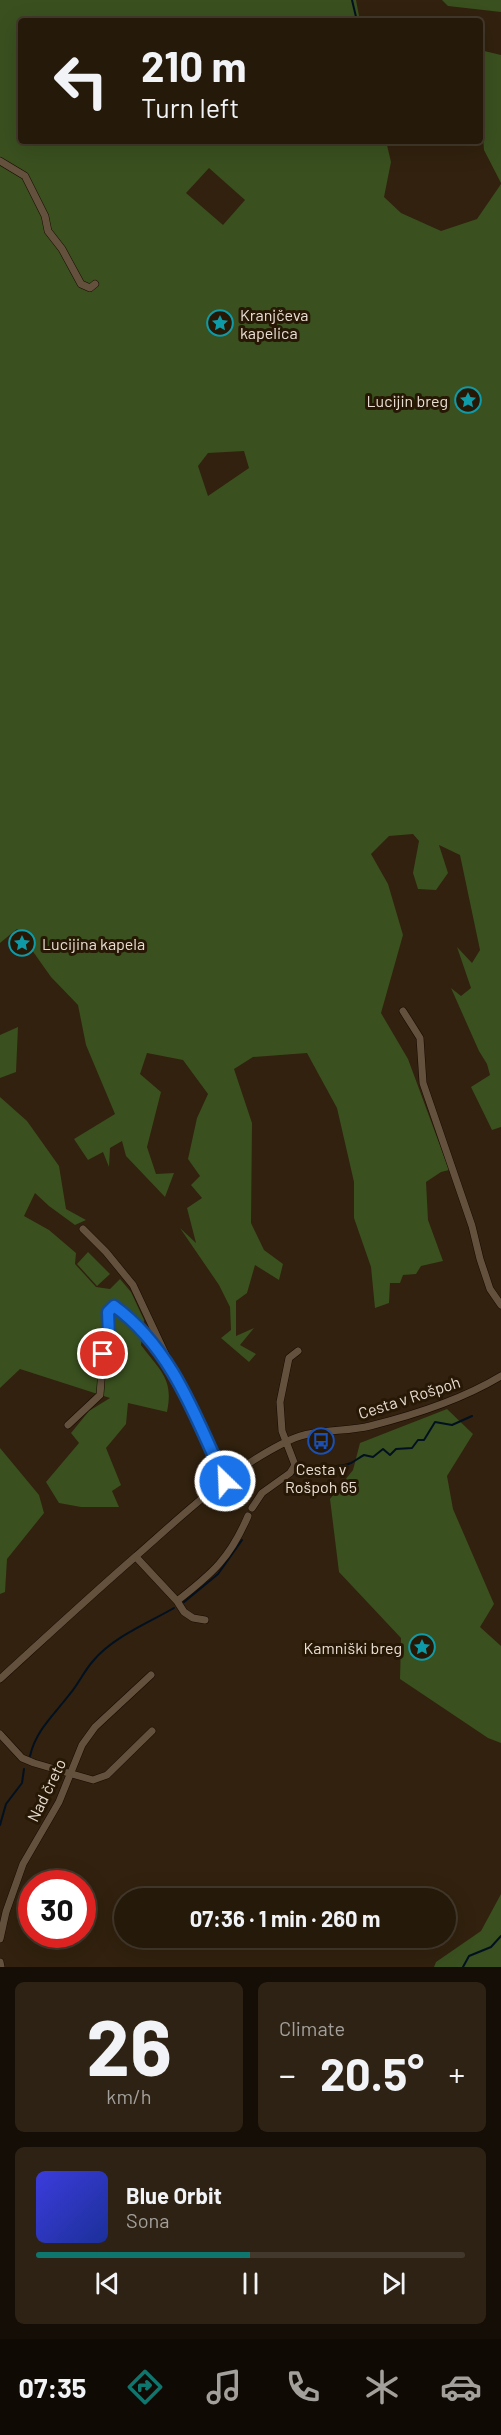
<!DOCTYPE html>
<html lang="en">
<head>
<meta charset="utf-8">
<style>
	:root { --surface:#25190a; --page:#2d2213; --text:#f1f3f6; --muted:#a3a09c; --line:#42382b; --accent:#0f766e }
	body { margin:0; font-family:Barlow,sans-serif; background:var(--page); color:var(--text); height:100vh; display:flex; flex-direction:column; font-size:22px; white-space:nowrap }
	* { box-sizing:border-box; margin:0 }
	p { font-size:20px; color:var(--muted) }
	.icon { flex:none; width:33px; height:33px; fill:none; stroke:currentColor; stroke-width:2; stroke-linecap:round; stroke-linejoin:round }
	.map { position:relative; height:1967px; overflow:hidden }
	.panel { display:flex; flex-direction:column; gap:15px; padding:15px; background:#140e06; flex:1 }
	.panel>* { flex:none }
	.guide { position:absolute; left:18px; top:18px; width:465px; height:126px; border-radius:6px; box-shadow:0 6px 24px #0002,0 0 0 2px var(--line); background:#25190a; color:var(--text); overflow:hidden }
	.speed { position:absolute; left:18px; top:1870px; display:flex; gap:12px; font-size:30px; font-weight:700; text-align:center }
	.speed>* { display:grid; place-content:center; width:78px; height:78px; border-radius:50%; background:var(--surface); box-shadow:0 6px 24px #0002,0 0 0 2px var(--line); line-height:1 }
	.speed .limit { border:9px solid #d22; background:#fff; color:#111 }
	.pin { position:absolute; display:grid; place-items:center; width:51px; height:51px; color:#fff; margin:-26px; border:3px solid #fff; border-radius:50%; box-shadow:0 2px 6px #0007 }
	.me { position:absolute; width:66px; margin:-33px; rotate:336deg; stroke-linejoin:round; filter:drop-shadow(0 0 4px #0008) }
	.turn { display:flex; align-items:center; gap:21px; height:126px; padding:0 24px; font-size:27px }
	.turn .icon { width:78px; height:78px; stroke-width:2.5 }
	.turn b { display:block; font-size:42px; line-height:51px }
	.big { font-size:45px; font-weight:700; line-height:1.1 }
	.panel .tile { flex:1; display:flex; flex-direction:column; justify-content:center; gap:9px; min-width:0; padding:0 21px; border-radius:9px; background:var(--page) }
	.panel .dial { align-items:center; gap:0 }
	.dial b { font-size:78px; line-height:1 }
	.song { display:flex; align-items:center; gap:18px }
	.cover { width:72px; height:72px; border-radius:9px; background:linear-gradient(135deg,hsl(240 70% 55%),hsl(230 70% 35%)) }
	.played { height:6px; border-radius:3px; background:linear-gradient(90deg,var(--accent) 50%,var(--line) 50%) }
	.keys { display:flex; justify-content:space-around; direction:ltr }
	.heat { display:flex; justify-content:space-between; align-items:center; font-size:33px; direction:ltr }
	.panel .tiles { flex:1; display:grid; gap:15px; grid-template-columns:1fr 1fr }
	.tile:last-child { grid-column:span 2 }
	.trip { position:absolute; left:114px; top:1888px; width:342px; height:60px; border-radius:30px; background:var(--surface); box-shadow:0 6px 24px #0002,0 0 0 2px var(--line); font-weight:700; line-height:60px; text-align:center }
	.tabs { display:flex; height:96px; justify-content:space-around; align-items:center; background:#0f0a04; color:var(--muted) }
	.tabs .icon { width:42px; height:42px }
	.tabs .current { color:var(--accent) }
	.tabs b { font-size:27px; color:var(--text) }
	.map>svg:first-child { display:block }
	.green { fill:#3a501f; fill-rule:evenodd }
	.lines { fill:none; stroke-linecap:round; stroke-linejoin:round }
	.stream { stroke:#021121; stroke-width:2 }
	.minor-casing { stroke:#180a00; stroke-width:8 }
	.minor { stroke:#63513d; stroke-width:7 }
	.route-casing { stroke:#114b97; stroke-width:15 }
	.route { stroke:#1a73e8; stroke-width:10 }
	.labels { text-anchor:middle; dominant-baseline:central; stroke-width:6; stroke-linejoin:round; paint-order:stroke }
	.poi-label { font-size:16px; fill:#e9ded3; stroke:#261805; text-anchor:start }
	.street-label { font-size:16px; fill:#e9ded3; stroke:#261805 }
</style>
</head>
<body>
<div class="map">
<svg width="501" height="1967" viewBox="0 0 501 1967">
	<rect width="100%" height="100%" fill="#31210e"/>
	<!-- green -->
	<path class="green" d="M0,0H356L360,21H21V141H386L391,162L384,197L401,213L441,231L477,219L501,184V1127L492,1130L471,1087L490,1075L487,1064L479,1051L451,988L461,996L471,988L457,947L472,963L480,950L460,855L439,845L448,873L436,890L418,889L413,873L419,841L413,834L389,836L371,854L388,884L403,935L381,1013L408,1059L449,1170L441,1172L426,1182L428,1220L443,1261L421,1266L416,1274L403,1275L400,1283H390L389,1303L375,1308L371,1267L354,1218V1182L337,1108L307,1053L253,1057L234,1069L252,1123L251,1223L264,1250L283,1264L279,1280L255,1265L247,1293L236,1301V1336L254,1328L240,1345L256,1354L249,1362L221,1338L231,1330L230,1307L219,1285L180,1228L196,1243L187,1208L202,1198L191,1185L200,1176L188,1159L197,1118L208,1094L183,1060L147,1053L140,1074L161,1092L147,1147L156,1174L174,1173L165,1197L126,1156L122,1141L110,1148L109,1167L103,1152L88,1160L74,1139L115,1114L86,1045L78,1005L51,977L17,929L0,943ZM209,168L245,200L223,225L186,193ZM244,451L249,468L208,496L198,466L208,453Z
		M442,0H501V12L448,6Z
		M480,50L501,55V183L484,150L480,96Z
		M18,1027L16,1072L0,1078V1035Z
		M0,1097L27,1121L59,1166L66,1209L86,1220L75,1225L49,1206L35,1193L24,1216L49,1230L76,1253L75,1264L96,1287L110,1289L120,1279L131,1292L144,1320L141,1345C160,1371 174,1378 167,1412L128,1403L126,1424L106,1448L121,1485L112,1491L119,1507H81L59,1503L46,1482L79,1443L71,1433L89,1411L110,1398L20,1369L0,1388Z
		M88,1252L110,1274L97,1286L77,1264Z
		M447,1409L473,1434L447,1476L453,1509L494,1604L480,1627L501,1646V1743L488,1738L400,1679L401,1638L339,1572L330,1499L353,1470L360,1443Z
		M0,1448L39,1495L44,1513L7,1559L5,1592L0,1594Z
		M501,1894V1967H434L436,1962L481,1931Z"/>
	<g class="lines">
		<!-- stream -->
		<path class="stream" d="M352,0L357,21
			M292,1475C309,1463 333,1471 351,1463C355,1461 360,1457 364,1455L373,1457L383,1449L390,1455L396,1449L412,1448L418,1440H424L435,1422L452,1425L472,1416
			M184,1602L218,1574L242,1540
			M30,1756C36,1730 53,1716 69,1695C78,1685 84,1671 93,1661C113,1637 148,1623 174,1608
			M0,1825L6,1804L22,1783L24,1769
			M463,1967L469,1956L491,1947L501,1936"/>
		<!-- minor casing -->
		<g class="minor-casing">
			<path id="minor" d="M0,161L25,176L45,216L48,231L62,249L81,284L90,288L95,284
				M403,1011L420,1038L423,1083L472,1226L480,1259L490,1289L501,1305
				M83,1229L106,1252L133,1285L225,1481
				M68,1425L100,1395L103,1354L109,1337L108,1312L114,1306L135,1321L169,1366
				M252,1508L262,1493L290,1473L295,1465L282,1431L280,1402L289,1358L298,1351
				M136,1557L177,1601L184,1612L193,1618L205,1620
				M177,1601C213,1573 230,1558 248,1516
				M0,1679C45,1638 89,1597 135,1557C183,1515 232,1467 290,1440C312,1429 346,1432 370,1426C414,1415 463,1399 501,1376
				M0,1734L22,1758L34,1763L93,1780L107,1775L152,1731
				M0,1939L6,1912L23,1864L59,1802L82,1745L95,1727L151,1675
				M0,1962L1,1967"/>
		</g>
		<!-- minor -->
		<use href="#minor" class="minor"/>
	</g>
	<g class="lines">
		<!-- route casing -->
		<g class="route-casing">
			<path id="route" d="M103,1354L109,1337L108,1312L114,1306C172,1348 196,1418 225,1481"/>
		</g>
		<!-- route -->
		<use href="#route" class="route"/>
	</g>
	<!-- icons -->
	<defs>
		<g id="sight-ring" transform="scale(1.35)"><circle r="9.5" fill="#261805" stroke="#0f9aa8" stroke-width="1.5"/><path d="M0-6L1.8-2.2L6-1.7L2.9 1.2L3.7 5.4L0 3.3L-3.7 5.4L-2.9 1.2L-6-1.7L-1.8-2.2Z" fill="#0f9aa8"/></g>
		<g id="bus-ring" transform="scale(1.35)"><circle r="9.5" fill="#261805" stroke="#1a4fb4" stroke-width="1.5"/><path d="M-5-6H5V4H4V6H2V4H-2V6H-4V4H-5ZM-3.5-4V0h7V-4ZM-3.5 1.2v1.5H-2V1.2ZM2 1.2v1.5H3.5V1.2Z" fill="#1a4fb4"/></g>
	</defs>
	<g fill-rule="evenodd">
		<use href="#sight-ring" x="220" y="323"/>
		<use href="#sight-ring" x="468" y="400"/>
		<use href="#sight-ring" x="22" y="943"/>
		<use href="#bus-ring" x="321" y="1441"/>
		<use href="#sight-ring" x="422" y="1647"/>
	</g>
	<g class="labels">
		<!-- poi labels -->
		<g class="poi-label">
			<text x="240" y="314">Kranjčeva<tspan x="240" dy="18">kapelica</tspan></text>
			<text x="448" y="400" text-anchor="end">Lucijin breg</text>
			<text x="42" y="943">Lucijina kapela</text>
			<text x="321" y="1468" text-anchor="middle">Cesta v<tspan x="321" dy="18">Rošpoh 65</tspan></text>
			<text x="402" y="1647" text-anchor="end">Kamniški breg</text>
		</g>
		<!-- street labels -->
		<g class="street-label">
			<text transform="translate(409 1397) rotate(-18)">Cesta v Rošpoh</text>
			<text transform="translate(46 1790) rotate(-64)">Nad čreto</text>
		</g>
	</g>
</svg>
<div class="speed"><div class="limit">30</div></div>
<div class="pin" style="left:103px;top:1354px;background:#d93025"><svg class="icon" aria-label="arrive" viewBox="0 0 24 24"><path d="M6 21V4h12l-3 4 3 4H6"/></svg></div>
<svg class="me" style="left:225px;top:1481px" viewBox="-20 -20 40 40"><circle r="17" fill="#1a73e8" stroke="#fff" stroke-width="3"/><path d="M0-11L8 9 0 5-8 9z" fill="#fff"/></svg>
<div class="trip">07:36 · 1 min · 260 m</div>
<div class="guide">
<div class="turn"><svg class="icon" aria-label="left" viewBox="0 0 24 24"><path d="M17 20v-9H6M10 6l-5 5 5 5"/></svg><div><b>210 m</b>Turn left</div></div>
</div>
</div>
<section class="panel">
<div class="tiles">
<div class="tile dial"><b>26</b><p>km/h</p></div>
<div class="tile"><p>Climate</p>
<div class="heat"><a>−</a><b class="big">20.5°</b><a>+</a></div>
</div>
<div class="tile">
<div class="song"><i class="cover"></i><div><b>Blue Orbit</b><p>Sona</p></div></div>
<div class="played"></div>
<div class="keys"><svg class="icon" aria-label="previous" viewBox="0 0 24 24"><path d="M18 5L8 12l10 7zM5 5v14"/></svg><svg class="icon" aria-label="pause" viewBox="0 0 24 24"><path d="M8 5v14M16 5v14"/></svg><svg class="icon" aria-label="next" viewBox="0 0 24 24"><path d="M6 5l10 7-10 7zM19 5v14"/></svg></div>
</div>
</div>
</section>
<nav class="tabs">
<b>07:35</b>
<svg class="icon current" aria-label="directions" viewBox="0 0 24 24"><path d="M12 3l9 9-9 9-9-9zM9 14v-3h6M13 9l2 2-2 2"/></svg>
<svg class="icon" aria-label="music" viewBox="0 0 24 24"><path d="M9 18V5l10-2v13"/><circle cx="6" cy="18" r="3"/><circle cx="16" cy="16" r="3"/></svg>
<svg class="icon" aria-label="phone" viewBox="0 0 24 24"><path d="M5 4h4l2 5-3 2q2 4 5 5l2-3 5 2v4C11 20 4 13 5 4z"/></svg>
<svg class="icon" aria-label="climate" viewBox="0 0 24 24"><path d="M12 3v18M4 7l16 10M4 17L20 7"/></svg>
<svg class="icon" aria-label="car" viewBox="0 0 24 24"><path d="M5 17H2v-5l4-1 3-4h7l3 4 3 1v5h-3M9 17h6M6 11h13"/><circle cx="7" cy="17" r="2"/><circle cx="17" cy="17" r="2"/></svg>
</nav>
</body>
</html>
